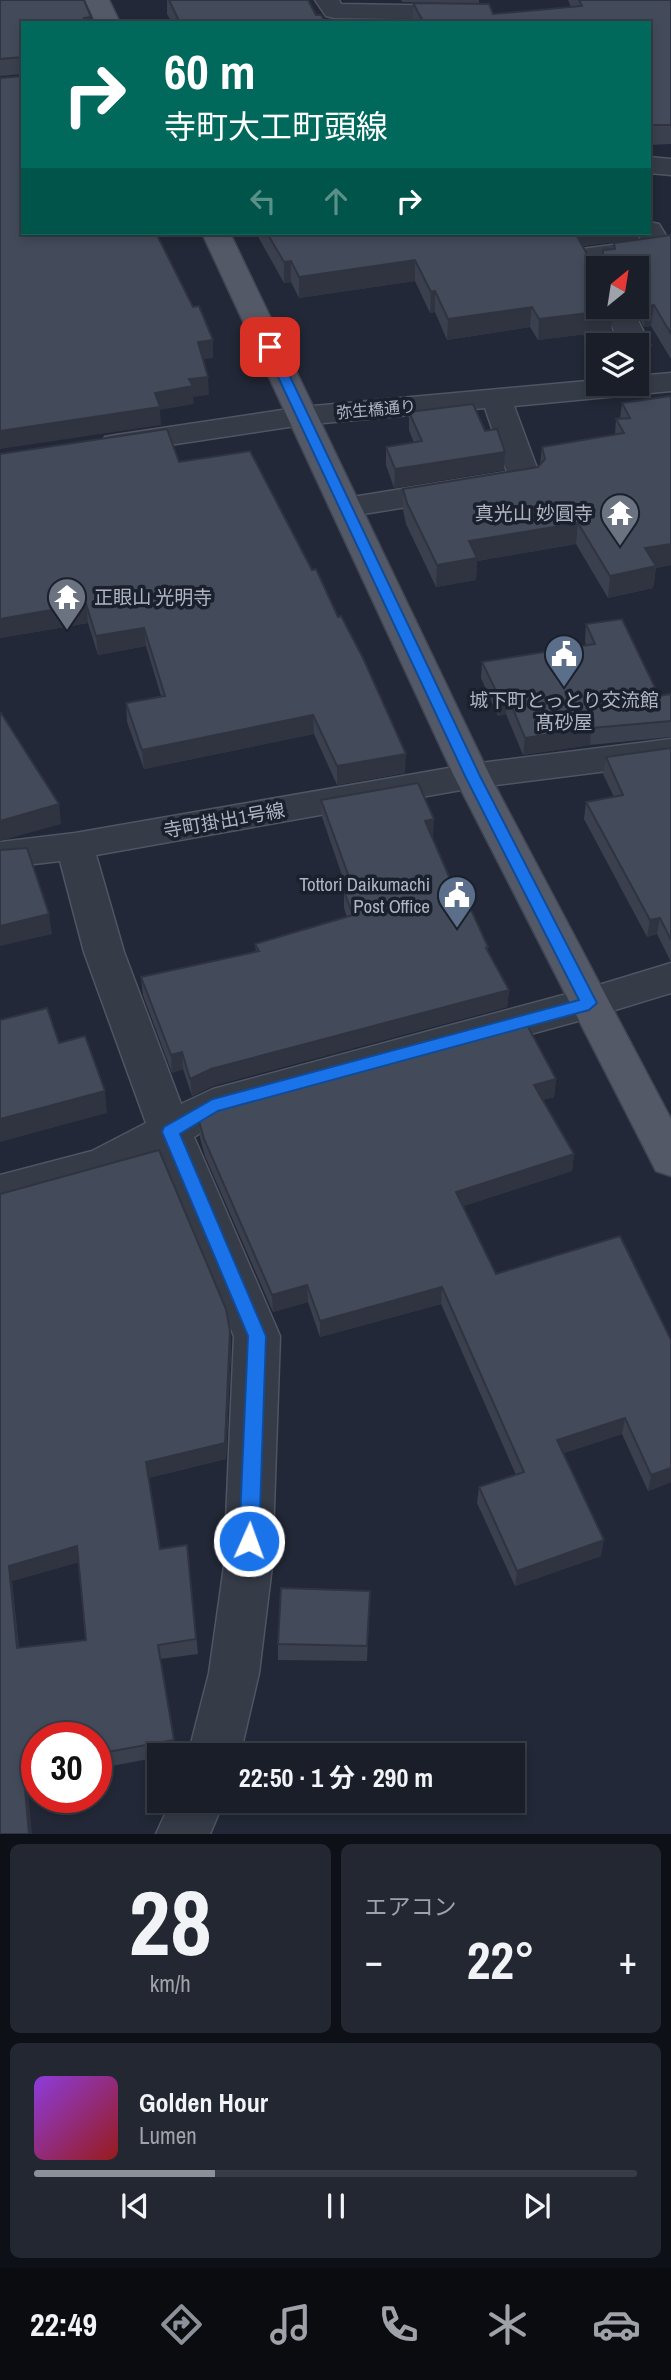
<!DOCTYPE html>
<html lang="ja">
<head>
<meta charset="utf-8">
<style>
	:root { --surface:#1a1e29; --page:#232731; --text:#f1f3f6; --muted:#9fa2a8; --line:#383c46; --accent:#8c9099 }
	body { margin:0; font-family:"Archivo Narrow","Noto Sans JP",sans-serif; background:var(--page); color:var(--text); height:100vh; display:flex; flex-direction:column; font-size:26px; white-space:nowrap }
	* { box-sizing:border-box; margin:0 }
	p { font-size:23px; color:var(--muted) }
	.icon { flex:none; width:38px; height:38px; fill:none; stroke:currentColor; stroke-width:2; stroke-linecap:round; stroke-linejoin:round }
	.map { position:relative; height:1834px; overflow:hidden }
	.drawer { display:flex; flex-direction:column; gap:10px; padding:10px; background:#0e1017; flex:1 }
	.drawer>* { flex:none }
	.banner { position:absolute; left:21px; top:21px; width:630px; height:214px; border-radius:0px; box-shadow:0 4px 10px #0003,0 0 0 2px var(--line); background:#00695c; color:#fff; overflow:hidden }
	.needle { width:46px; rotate:30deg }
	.fabs { position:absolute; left:586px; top:256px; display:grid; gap:14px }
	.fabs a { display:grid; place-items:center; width:63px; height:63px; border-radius:0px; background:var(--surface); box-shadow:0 4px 10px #0003,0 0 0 2px var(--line); font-size:35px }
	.speed { position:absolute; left:21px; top:1722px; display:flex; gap:14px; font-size:35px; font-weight:700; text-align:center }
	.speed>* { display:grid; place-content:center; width:91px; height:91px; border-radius:50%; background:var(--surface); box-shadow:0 4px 10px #0003,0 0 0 2px var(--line); line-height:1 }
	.speed .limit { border:10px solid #d22; background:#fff; color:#111 }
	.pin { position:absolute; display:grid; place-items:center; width:60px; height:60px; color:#fff; margin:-30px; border-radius:14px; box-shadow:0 4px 10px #0006 }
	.me { position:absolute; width:77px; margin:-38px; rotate:2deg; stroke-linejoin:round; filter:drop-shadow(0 0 5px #0008) }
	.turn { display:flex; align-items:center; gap:24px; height:147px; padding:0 28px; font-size:32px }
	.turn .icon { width:91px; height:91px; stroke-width:2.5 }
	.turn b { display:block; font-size:49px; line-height:60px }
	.lanes { display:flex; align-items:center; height:66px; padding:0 28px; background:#0003; justify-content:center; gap:35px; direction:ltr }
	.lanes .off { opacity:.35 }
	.big { font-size:52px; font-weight:700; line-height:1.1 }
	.drawer .tile { flex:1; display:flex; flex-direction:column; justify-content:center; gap:10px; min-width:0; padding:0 24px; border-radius:10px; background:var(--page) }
	.drawer .dial { align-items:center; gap:0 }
	.dial b { font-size:91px; line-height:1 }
	.song { display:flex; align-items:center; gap:21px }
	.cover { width:84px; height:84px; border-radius:10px; background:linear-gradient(135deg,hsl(270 70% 55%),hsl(0 70% 35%)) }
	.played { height:7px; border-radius:4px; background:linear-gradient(90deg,var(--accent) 30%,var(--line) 30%) }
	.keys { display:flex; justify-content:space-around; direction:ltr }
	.heat { display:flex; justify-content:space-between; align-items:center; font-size:38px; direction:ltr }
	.drawer .tiles { flex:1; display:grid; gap:10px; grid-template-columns:1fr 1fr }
	.tile:last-child { grid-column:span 2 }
	.trip { position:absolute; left:147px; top:1743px; width:378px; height:70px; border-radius:0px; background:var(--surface); box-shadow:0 4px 10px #0003,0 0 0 2px var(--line); font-weight:700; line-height:70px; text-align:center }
	.tabs { display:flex; height:112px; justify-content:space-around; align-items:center; background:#0a0c10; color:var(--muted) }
	.tabs .icon { width:49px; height:49px }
	.tabs .selected { color:var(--accent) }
	.tabs b { font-size:32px; color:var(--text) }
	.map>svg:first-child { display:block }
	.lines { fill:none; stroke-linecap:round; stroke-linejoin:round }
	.minor-casing { stroke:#4f5562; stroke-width:3 }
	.major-casing { stroke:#3e4451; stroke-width:3 }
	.minor { fill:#353b47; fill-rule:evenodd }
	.major { fill:#535967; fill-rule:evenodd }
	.wall { fill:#3a404e; fill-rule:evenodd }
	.shaded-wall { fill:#2f3440 }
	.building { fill:#434b5b; stroke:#2f3440; stroke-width:2; fill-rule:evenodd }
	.route { fill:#1a73e8; stroke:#114b97; stroke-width:2 }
	.labels { text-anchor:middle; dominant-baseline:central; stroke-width:7; stroke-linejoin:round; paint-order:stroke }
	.far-street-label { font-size:16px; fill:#afb5c4; stroke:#1a202c }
	.poi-label { font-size:19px; fill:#afb5c4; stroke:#1a202c; text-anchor:end }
	.street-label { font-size:19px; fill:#afb5c4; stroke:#1a202c }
</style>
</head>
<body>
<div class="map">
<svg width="671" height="1834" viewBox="0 0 671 1834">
	<rect width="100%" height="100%" fill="#222837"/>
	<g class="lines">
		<!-- minor casing -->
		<g class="minor-casing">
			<path id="minor" d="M315,0H339L341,4L465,6L473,8L477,13L473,18L465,20L334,18L326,16Z
				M649,157L671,159V175L649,173Z
				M649,222L659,224L671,244L669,253L609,261L611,268H598V277L588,275L578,255L582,249L642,241L637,233H649Z
				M603,306H631L650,345L645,351L637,353V345H620Z
				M671,373V391L514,406L541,479L536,486L345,517L334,514L329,507L334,500L507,472L485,408L302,425L116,453L105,451L101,444L105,437L116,435L302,407L598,380V383H637V376Z
				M671,739V763L472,788L96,855L124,952L181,1104L213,1089L589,988L671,963V993L589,1018L225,1118L194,1137L280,1336L272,1566L259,1673L240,1755H188L209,1673L224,1566L234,1336L159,1156L117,1177L0,1209V1175L92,1151L146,1123L84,952L60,861L0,868V842L75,833L472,764Z
				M171,1801H224L210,1834H156Z"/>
		</g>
		<!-- major casing -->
		<g class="major-casing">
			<path id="major" d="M85,0H109L120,23H96Z
				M202,233H230L490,776L671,1119V1176L656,1171L454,776Z"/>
		</g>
		<!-- minor -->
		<use href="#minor" class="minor"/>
		<!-- major -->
		<use href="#major" class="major"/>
	</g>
	<!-- wall -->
	<path class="wall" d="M0,0L91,17V23H23V74L0,76Z
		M167,0H308L316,15L326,23H172L167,14Z
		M401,0H479V4L402,2Z
		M568,0H671V144L649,145V23H413V3L493,14L571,7Z
		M256,233H638V239L583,246L588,256L599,259L602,257L603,250L614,249V243L671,235V359L651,326L644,327L633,306H637V268H598L613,310L611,331L538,340L530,327L447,340L435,312L430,313L415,281L299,298L291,282L284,283Z
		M671,396V565L656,568L653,588L608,598L576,544L477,561L476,580L436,587L406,524L403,510V489L538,467L540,465L542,447L615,435L616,419H620L622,403Z
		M409,412L485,431L505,452L504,470L394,488L386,465V447L414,443L409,430Z
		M179,462L405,773L337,785L314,734L144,769L127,722L126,703L161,696L146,646L98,655L88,623L0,638Z
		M586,624L659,696L671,697V737L590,745L523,755L506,714L498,716L481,678L482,662L586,645L585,641Z
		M671,748V962L657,934L647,937L584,819L586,802L614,797L603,774L606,757Z
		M321,800L433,837H432L456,893L488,947V951L509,990L507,1007L212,1086L192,1096L183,1069L172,1073L143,995L141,977L256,952L255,944L347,917L344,908V891L347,890L322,817Z
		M556,1079L554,1097L543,1100L574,1154L572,1171L463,1206L496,1274L671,1340V1482L648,1491L622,1434L564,1453L601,1556L515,1586L477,1503L479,1487L516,1475L441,1304L320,1337L308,1302L273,1312L205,1156L200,1138L199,1121Z
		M0,1194L230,1331L231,1348L226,1459L148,1478L160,1549L187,1545L198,1654L160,1659L176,1754L159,1755V1757L96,1769V1738H37V1780L27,1781L0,1834ZM79,1562L86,1640L19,1648L12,1581Z
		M370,1591L367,1661L278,1660V1644Z"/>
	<!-- shaded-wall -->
	<path class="shaded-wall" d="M91,17V23H85L84,18Z
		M579,233H638V239L582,246L577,236Z
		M415,260V281L299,298V277Z
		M291,261V282L284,283V262Z
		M435,291V312L430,313L431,292Z
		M654,305L651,326L644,327L646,306Z
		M532,307L530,327L447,340L448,319Z
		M613,310L611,331L538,340L539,319Z
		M213,340V358L199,360L198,342Z
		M208,377L209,395L193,397L194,404L160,410L161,425L0,449V431L155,393L189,379Z
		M505,452L504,470L394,488L395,469Z
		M578,523L576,544L477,561L476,580L436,587L437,565L469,541Z
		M671,544V565L656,568L653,588L608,598L610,576L645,548Z
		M86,604L88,623L0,638V619Z
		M144,628L146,646L98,655L96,636Z
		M508,697L506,714L498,716L500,699Z
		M313,715L314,734L144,769L142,750Z
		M591,728L590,745L523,755L525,738Z
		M406,754L405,773L337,785V766Z
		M59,804L61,824L0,841V821Z
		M434,819L433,837L425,838V821Z
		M49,914L52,934L0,946V926Z
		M660,918L657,934L647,937L650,920Z
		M509,990L507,1007L212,1086L192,1096L190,1079L211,1069Z
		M182,1052L183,1069L172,1073L171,1055Z
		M556,1079L554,1097L532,1103L534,1085Z
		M105,1091L107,1113L0,1142V1119Z
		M574,1154L572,1171L455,1209L456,1192Z
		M307,1285L308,1302L273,1312L272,1295Z
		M442,1287L441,1304L320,1337V1321Z
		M230,1331L231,1348L226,1459L148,1478L146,1462Z
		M625,1418L622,1434L555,1456L557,1440Z
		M671,1468V1482L648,1491L651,1475Z
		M604,1540L601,1556L515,1586L517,1571Z
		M77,1546L80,1562L12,1581L20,1663L17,1648L9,1566Z
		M23,1767L27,1781L32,1834H29Z"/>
	<!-- building -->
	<path class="building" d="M0,0H84L91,17L84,18L87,23H23V57L0,59Z
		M169,0H308L316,15H321L326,23H180Z
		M579,0H671V125H649V23H424L413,3L489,4L493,14L582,6Z
		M23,76V233H156L193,307L199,306L213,340L198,342L208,377L189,379L193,386L155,393L160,407L0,431V78Z
		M267,233H579L577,236L588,256L599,259L603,256V250L615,249L614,243L671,235V334L654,305L646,306L637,289V268H598V306H612L613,310L539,319L532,307L448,319L435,291L431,292L415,260L299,277L291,261L284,262Z
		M671,396V544L645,548L656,566L610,576L578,523L469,541L477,558L437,565L407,503L403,489L538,467L545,459L542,447L624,433L616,419L630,418L622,403Z
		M473,404L485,431L497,429L505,452L395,469L386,447L422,441L409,412Z
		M167,429L179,462L250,451L312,570L316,569L338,617L341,616L363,658L406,754L337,766L313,715L142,750L126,703L165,696L144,628L96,636L86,604L0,619V454Z
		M622,619L659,696L670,694L671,697V721L591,728L525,738L508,697L500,699L482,662L595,644L586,624Z
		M0,713H1L59,804L0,821Z
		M671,748V940L660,918L650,920L586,802L623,795L606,757Z
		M418,783L434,819L425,821L456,893L463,892L488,947L486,948L509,990L211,1069L190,1079L182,1052L171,1055L141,977L259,951L255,944L353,915L344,891L353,888L321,800Z
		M27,848L49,914L0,926V850Z
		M47,1008L59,1043L85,1036L105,1091L0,1119V1020Z
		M525,1021L556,1079L534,1085L574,1154L456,1192L496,1274L620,1236L671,1340V1468L651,1475L625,1418L557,1440L604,1540L517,1571L479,1487L524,1472L442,1287L320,1321L307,1285L272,1295L204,1139L199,1121L225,1103Z
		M159,1150L226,1309L230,1331L225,1443L146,1462L160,1549L187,1545L196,1639L158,1645L174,1740L96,1754V1738H37V1765L23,1767L29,1834H0V1194ZM77,1546L86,1640L17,1648L9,1566Z
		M281,1588L370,1591L367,1646L278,1644Z"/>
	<!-- route -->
	<path class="route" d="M270,343L276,347L480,776L597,1003L589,1010L218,1111L180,1134L266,1336L259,1541L256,1547L249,1550L242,1547L239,1541L248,1336L162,1132L164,1127L213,1099L579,1000L465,776L264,347Z"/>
	<!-- icons -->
	<defs>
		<g id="temple-pin" transform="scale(2.0125)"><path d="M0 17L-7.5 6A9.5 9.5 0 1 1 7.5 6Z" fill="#6b7280" stroke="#1a202c"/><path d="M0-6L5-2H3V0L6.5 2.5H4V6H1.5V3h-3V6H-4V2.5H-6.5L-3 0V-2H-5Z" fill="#fff"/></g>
		<g id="civic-pin" transform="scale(2.0125)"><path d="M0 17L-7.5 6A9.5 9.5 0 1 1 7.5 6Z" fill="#5c6f8a" stroke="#1a202c"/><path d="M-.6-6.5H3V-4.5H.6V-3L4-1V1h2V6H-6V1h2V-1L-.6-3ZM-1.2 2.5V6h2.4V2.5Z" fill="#fff"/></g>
	</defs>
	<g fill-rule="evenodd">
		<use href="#temple-pin" x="620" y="513"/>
		<use href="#temple-pin" x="67" y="597"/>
		<use href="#civic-pin" x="564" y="654"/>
		<use href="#civic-pin" x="457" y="895"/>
	</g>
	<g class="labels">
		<!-- far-street labels -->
		<g class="far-street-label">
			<text transform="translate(376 409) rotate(-5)">弥生橋通り</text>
		</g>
		<!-- poi labels -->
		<g class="poi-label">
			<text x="593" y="513">真光山 妙圓寺</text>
			<text x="94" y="597" text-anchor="start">正眼山 光明寺</text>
			<text x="564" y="700" text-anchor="middle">城下町とっとり交流館<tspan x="564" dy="22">髙砂屋</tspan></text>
			<text x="430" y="884">Tottori Daikumachi<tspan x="430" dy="22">Post Office</tspan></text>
		</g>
		<!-- street labels -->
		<g class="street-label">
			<text transform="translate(224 820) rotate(-10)">寺町掛出1号線</text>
		</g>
	</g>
</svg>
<div class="fabs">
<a><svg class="needle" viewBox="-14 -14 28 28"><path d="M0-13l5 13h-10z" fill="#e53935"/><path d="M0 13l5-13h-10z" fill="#9fa2a8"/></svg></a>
<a><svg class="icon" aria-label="layers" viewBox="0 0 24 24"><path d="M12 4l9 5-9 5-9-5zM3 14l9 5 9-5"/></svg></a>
</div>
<div class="speed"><div class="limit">30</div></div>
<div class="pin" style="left:270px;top:347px;background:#d93025"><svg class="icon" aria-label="arrive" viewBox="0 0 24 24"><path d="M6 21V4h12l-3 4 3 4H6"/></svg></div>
<svg class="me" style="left:249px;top:1541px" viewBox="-20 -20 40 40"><circle r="17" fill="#1a73e8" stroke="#fff" stroke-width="3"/><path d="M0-11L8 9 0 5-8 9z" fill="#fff"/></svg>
<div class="trip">22:50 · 1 分 · 290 m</div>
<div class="banner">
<div class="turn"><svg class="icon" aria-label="right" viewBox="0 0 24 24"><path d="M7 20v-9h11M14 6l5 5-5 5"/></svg><div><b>60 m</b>寺町大工町頭線</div></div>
<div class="lanes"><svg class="icon off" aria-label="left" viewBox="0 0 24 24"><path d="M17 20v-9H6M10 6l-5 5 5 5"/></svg><svg class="icon off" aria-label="ahead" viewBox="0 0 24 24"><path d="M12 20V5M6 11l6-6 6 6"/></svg><svg class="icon" aria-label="right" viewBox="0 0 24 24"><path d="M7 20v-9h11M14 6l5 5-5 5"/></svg></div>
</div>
</div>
<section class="drawer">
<div class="tiles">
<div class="tile dial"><b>28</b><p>km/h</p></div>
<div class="tile"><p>エアコン</p>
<div class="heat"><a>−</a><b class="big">22°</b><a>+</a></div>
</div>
<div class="tile">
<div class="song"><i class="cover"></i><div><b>Golden Hour</b><p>Lumen</p></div></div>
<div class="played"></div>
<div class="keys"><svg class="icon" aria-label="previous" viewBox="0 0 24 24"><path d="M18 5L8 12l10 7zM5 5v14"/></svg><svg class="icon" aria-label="pause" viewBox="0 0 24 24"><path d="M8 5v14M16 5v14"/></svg><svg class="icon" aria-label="next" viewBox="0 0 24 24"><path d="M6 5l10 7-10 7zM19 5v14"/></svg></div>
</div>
</div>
</section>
<nav class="tabs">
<b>22:49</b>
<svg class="icon selected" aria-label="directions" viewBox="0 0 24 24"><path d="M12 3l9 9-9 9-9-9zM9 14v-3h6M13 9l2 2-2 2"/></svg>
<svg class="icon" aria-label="music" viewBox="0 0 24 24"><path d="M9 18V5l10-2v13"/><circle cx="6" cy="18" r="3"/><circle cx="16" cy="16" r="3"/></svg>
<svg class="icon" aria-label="phone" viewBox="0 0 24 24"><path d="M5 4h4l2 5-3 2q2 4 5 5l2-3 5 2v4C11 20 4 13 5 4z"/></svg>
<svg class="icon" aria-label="climate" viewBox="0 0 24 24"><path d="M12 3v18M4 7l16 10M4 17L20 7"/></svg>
<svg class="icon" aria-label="car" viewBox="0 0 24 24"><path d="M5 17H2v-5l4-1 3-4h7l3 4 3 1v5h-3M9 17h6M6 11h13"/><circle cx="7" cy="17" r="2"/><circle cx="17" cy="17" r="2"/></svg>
</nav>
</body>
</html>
